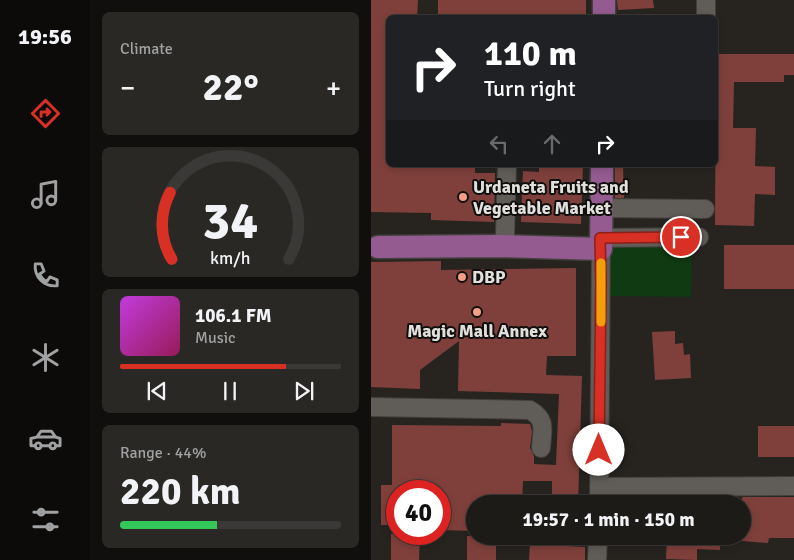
<!DOCTYPE html>
<html lang="en">
<head>
<meta charset="utf-8">
<style>
	:root { --surface:#1d1b18; --page:#2a2825; --text:#f1f3f6; --muted:#a0a1a2; --line:#3b3937; --accent:#d93025 }
	body { margin:0; font-family:Signika,sans-serif; background:var(--page); color:var(--text); height:100vh; display:flex; flex-direction:column; font-size:19px; white-space:nowrap }
	* { box-sizing:border-box; margin:0 }
	p { font-size:16px; color:var(--muted) }
	.icon { flex:none; width:28px; height:28px; fill:none; stroke:currentColor; stroke-width:2; stroke-linecap:round; stroke-linejoin:round }
	.map { position:relative; flex:1; overflow:hidden }
	.details { display:flex; flex-direction:column; gap:12px; padding:12px; background:#100f0d; width:281px }
	.details>* { flex:none }
	.hud { position:absolute; left:15px; top:15px; width:332px; height:152px; border-radius:8px; box-shadow:0 2px 8px #0003,0 0 0 1px var(--line); background:#202124; color:#fff; overflow:hidden }
	.speed { position:absolute; left:15px; top:480px; display:flex; gap:10px; font-size:25px; font-weight:700; text-align:center }
	.speed>* { display:grid; place-content:center; width:65px; height:65px; border-radius:50%; background:var(--surface); box-shadow:0 2px 8px #0003,0 0 0 1px var(--line); line-height:1 }
	.speed .limit { border:8px solid #d22; background:#fff; color:#111 }
	.pin { position:absolute; display:grid; place-items:center; width:42px; height:42px; color:#fff; margin:-21px; border:2px solid #fff; border-radius:50%; box-shadow:0 1px 5px #0007 }
	.me { position:absolute; width:55px; margin:-28px; rotate:0deg; stroke-linejoin:round; filter:drop-shadow(0 0 4px #0008) }
	.turn { display:flex; align-items:center; gap:18px; height:105px; padding:0 15px; font-size:22px }
	.turn .icon { width:65px; height:65px; stroke-width:2.5 }
	.turn b { display:block; font-size:35px; line-height:42px }
	.lanes { display:flex; align-items:center; height:48px; padding:0 15px; background:#0003; justify-content:center; gap:25px; direction:ltr }
	.lanes .off { opacity:.35 }
	.big { font-size:38px; font-weight:700; line-height:1.1 }
	.details .tile { flex:1; display:flex; flex-direction:column; justify-content:center; gap:8px; min-width:0; padding:0 18px; border-radius:8px; background:var(--page) }
	.details .dial { align-items:center; gap:0 }
	.dial svg { height:130px; overflow:visible; fill:none; stroke:var(--line); stroke-width:7; stroke-linecap:round; text-anchor:middle }
	.dial text { fill:var(--text); stroke:none }
	.song { display:flex; align-items:center; gap:15px }
	.cover { width:60px; height:60px; border-radius:8px; background:linear-gradient(135deg,hsl(290 70% 55%),hsl(330 70% 35%)) }
	.played { height:5px; border-radius:2px; background:linear-gradient(90deg,var(--accent) 75%,var(--line) 75%) }
	.keys { display:flex; justify-content:space-around; direction:ltr }
	.heat { display:flex; justify-content:space-between; align-items:center; font-size:28px; direction:ltr }
	.charge { height:8px; border-radius:4px; background:linear-gradient(90deg,#34c759 44%,var(--line) 0) }
	.trip { position:absolute; left:95px; top:495px; width:285px; height:50px; border-radius:25px; background:var(--surface); box-shadow:0 2px 8px #0003,0 0 0 1px var(--line); font-weight:700; line-height:50px; text-align:center }
	main { display:flex; flex:1; min-height:0 }
	.tab-bar { display:flex; flex-direction:column; width:90px; justify-content:space-around; align-items:center; background:#0c0b0a; color:var(--muted) }
	.tab-bar .icon { width:35px; height:35px }
	.tab-bar .selected { color:var(--accent) }
	.tab-bar b { font-size:22px; color:var(--text) }
	.map>svg:first-child { display:block }
	.green { fill:#0f3a12 }
	.building { fill:#7f403b }
	.lines { fill:none; stroke-linecap:round; stroke-linejoin:round }
	.minor-casing { stroke:#42403d; stroke-width:20 }
	.major-casing { stroke:#42403d; stroke-width:25 }
	.minor { stroke:#605c58; stroke-width:18 }
	.major { stroke:#945b91; stroke-width:22 }
	.route-casing { stroke:#8d1f18; stroke-width:12 }
	.route { stroke:#d93025; stroke-width:9 }
	.slow { stroke:#f59e0b; stroke-width:9 }
	.poi-dot { fill:#f39f85; stroke:#0f0e0c; stroke-width:2 }
	.labels { text-anchor:middle; dominant-baseline:central; stroke-width:4; stroke-linejoin:round; paint-order:stroke }
	.poi-label { font-size:18px; font-weight:bold; fill:#e2e0dd; stroke:#0f0e0c; text-anchor:start }
</style>
</head>
<body>
<main>
<nav class="tab-bar">
<b>19:56</b>
<svg class="icon selected" aria-label="directions" viewBox="0 0 24 24"><path d="M12 3l9 9-9 9-9-9zM9 14v-3h6M13 9l2 2-2 2"/></svg>
<svg class="icon" aria-label="music" viewBox="0 0 24 24"><path d="M9 18V5l10-2v13"/><circle cx="6" cy="18" r="3"/><circle cx="16" cy="16" r="3"/></svg>
<svg class="icon" aria-label="phone" viewBox="0 0 24 24"><path d="M5 4h4l2 5-3 2q2 4 5 5l2-3 5 2v4C11 20 4 13 5 4z"/></svg>
<svg class="icon" aria-label="climate" viewBox="0 0 24 24"><path d="M12 3v18M4 7l16 10M4 17L20 7"/></svg>
<svg class="icon" aria-label="car" viewBox="0 0 24 24"><path d="M5 17H2v-5l4-1 3-4h7l3 4 3 1v5h-3M9 17h6M6 11h13"/><circle cx="7" cy="17" r="2"/><circle cx="17" cy="17" r="2"/></svg>
<svg class="icon" aria-label="filters" viewBox="0 0 24 24"><path d="M4 7h16M4 17h16"/><circle cx="9" cy="7" r="2"/><circle cx="15" cy="17" r="2"/></svg>
</nav>
<section class="details">
<div class="tile"><p>Climate</p>
<div class="heat"><a>−</a><b class="big">22°</b><a>+</a></div>
</div>
<div class="tile dial"><svg viewBox="0 0 100 80">
<path d="M14 69A42 42 0 1 1 86 69"/>
<path d="M14 69A42 42 0 0 1 13 28" stroke="#d93025"/>
<text x="50" y="56" font-size="32" font-weight="700">34</text>
<text x="50" y="72" font-size="11">km/h</text>
</svg></div>
<div class="tile">
<div class="song"><i class="cover"></i><div><b>106.1 FM</b><p>Music</p></div></div>
<div class="played"></div>
<div class="keys"><svg class="icon" aria-label="previous" viewBox="0 0 24 24"><path d="M18 5L8 12l10 7zM5 5v14"/></svg><svg class="icon" aria-label="pause" viewBox="0 0 24 24"><path d="M8 5v14M16 5v14"/></svg><svg class="icon" aria-label="next" viewBox="0 0 24 24"><path d="M6 5l10 7-10 7zM19 5v14"/></svg></div>
</div>
<div class="tile"><p>Range · 44%</p><b class="big">220 km</b><div class="charge"></div></div>
</section>
<div class="map">
<svg width="423" height="560" viewBox="0 0 423 560">
	<rect width="100%" height="100%" fill="#272420"/>
	<!-- green -->
	<path class="green" d="M239,245L321,247L320,297L239,296Z"/>
	<!-- building -->
	<path class="building" d="M0,0H47L46,18H18V165H104V173H124L123,222L60,220V213L0,212Z
		M67,0H215V18H67Z
		M246,0H282L283,8L247,10Z
		M345,54H423V75H413V82H363L362,128H385L384,166L404,167V195L384,194L383,226L344,225Z
		M168,165H212L210,224L150,222L152,171L168,172Z
		M244,165H252L253,198H244Z
		M353,245H423V289H353Z
		M70,261V270L205,268V356H176L175,375L211,376L207,504H181V481H152L151,504H104V531L69,530V491H26V525H10V485H21V425L130,426V423L159,424L161,431L159,448L163,456V464L185,465L188,394L87,391L88,341L49,370V389L0,387V262Z
		M304,331V344L312,343L313,355L319,354L320,378L284,380L281,332Z
		M387,426H423V457H387Z
		M326,497H338V504H325Z
		M371,497H423V538H398L397,543L371,541Z
		M20,534H49L48,560H20Z
		M96,536H125V560H96Z
		M296,536H349V550L326,549V560L295,559Z
		M159,544L214,547V560H158Z"/>
	<g class="lines">
		<!-- minor casing -->
		<g class="minor-casing">
			<path id="minor" d="M335,18V0
				M230,208L334,209
				M134,235L136,165
				M229,238L328,237
				M0,407L159,410C176,420 171,430 170,448
				M228,487L423,486
				M228,504L230,249
				M226,560L227,536"/>
		</g>
		<!-- major casing -->
		<g class="major-casing">
			<path id="major" d="M233,18V0
				M7,247L127,246L230,249L231,165"/>
		</g>
		<!-- minor -->
		<use href="#minor" class="minor"/>
		<!-- major -->
		<use href="#major" class="major"/>
	</g>
	<g class="lines">
		<!-- route casing -->
		<g class="route-casing">
			<path id="route" d="M228,450L230,282L229,238L310,237"/>
		</g>
		<!-- route -->
		<use href="#route" class="route"/>
		<!-- slow -->
		<path class="slow" d="M230,322V263"/>
	</g>
	<!-- markers -->
	<g class="poi-dot">
		<circle cx="92" cy="197" r="5"/>
		<circle cx="91" cy="277" r="5"/>
		<circle cx="106" cy="312" r="5"/>
	</g>
	<g class="labels">
		<!-- poi labels -->
		<g class="poi-label">
			<text x="102" y="187">Urdaneta Fruits and<tspan x="102" dy="21">Vegetable Market</tspan></text>
			<text x="101" y="277">DBP</text>
			<text x="106" y="331" text-anchor="middle">Magic Mall Annex</text>
		</g>
	</g>
</svg>
<div class="speed"><div class="limit">40</div></div>
<div class="pin" style="left:310px;top:237px;background:#d93025"><svg class="icon" aria-label="arrive" viewBox="0 0 24 24"><path d="M6 21V4h12l-3 4 3 4H6"/></svg></div>
<svg class="me" style="left:228px;top:450px" viewBox="-20 -20 40 40"><circle r="19" fill="#fff"/><path d="M0-13L10 11 0 6-10 11z" fill="#d93025"/></svg>
<div class="trip">19:57 · 1 min · 150 m</div>
<div class="hud">
<div class="turn"><svg class="icon" aria-label="right" viewBox="0 0 24 24"><path d="M7 20v-9h11M14 6l5 5-5 5"/></svg><div><b>110 m</b>Turn right</div></div>
<div class="lanes"><svg class="icon off" aria-label="left" viewBox="0 0 24 24"><path d="M17 20v-9H6M10 6l-5 5 5 5"/></svg><svg class="icon off" aria-label="ahead" viewBox="0 0 24 24"><path d="M12 20V5M6 11l6-6 6 6"/></svg><svg class="icon" aria-label="right" viewBox="0 0 24 24"><path d="M7 20v-9h11M14 6l5 5-5 5"/></svg></div>
</div>
</div>
</main>
</body>
</html>
